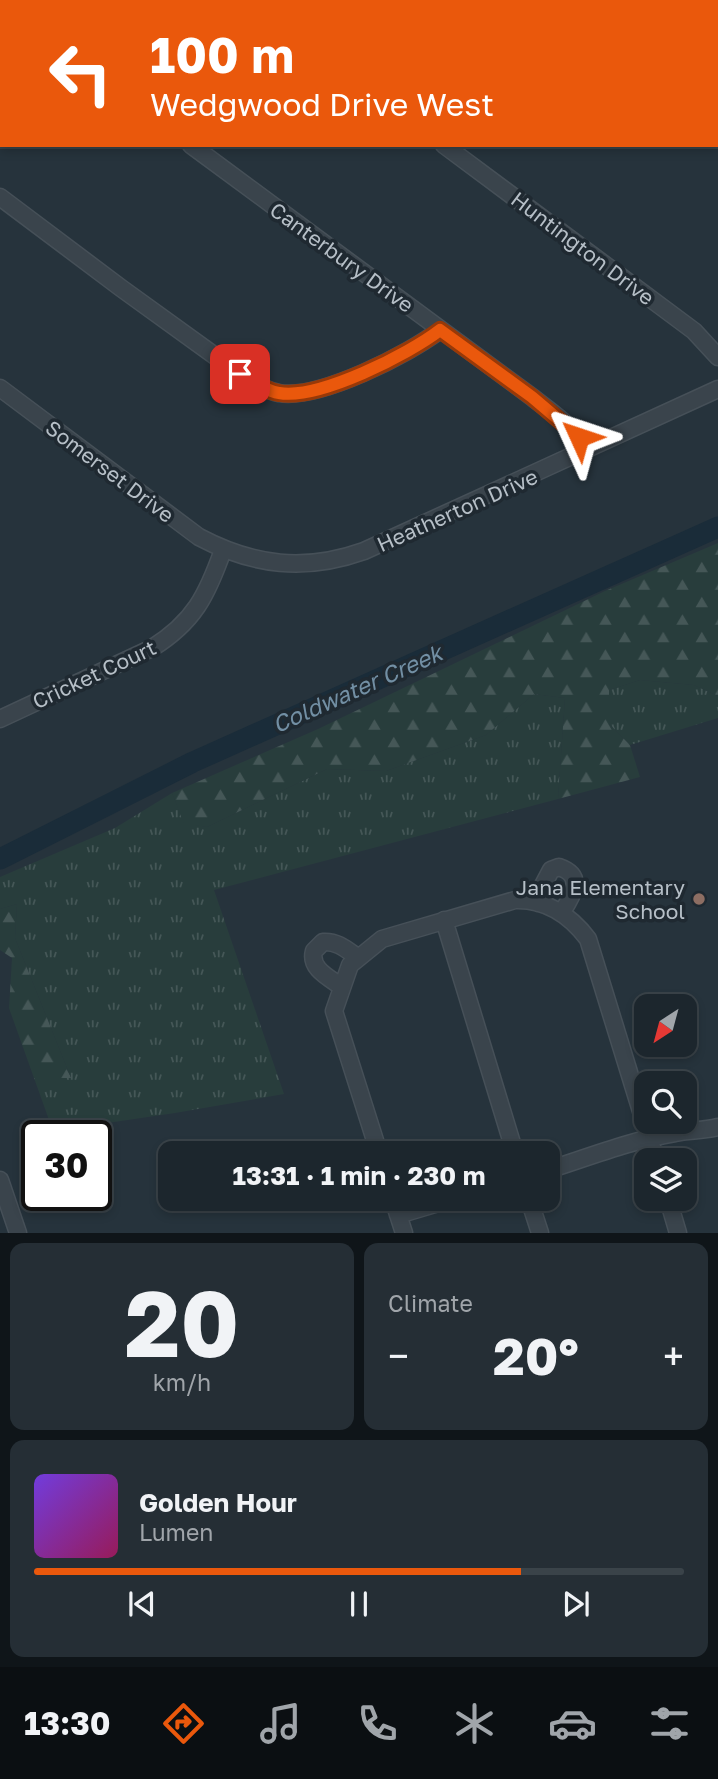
<!DOCTYPE html>
<html lang="en">
<head>
<meta charset="utf-8">
<style>
	:root { --surface:#1c262d; --page:#252e35; --text:#f1f3f6; --muted:#a0a5aa; --line:#3a4349; --accent:#ea580c }
	body { margin:0; font-family:"Golos Text",sans-serif; background:var(--page); color:var(--text); height:100vh; display:flex; flex-direction:column; font-size:26px; white-space:nowrap }
	* { box-sizing:border-box; margin:0 }
	p { font-size:23px; color:var(--muted) }
	.icon { flex:none; width:38px; height:38px; fill:none; stroke:currentColor; stroke-width:2; stroke-linecap:round; stroke-linejoin:round }
	.map { position:relative; height:1233px; overflow:hidden }
	.details { display:flex; flex-direction:column; gap:10px; padding:10px; background:#0f1519; flex:1 }
	.details>* { flex:none }
	.top-card { position:absolute; left:0px; top:0px; width:719px; height:147px; box-shadow:0 4px 10px #0003,0 0 0 2px var(--line); background:#ea580c; color:#fff; overflow:hidden }
	.needle { width:46px; rotate:216deg }
	.fabs { position:absolute; left:634px; top:994px; display:grid; gap:14px }
	.fabs a { display:grid; place-items:center; width:63px; height:63px; border-radius:14px; background:var(--surface); box-shadow:0 4px 10px #0003,0 0 0 2px var(--line); font-size:35px }
	.speed { position:absolute; left:21px; top:1120px; display:flex; gap:14px; font-size:35px; font-weight:700; text-align:center }
	.speed>* { display:grid; place-content:center; width:91px; height:91px; border-radius:50%; background:var(--surface); box-shadow:0 4px 10px #0003,0 0 0 2px var(--line); line-height:1 }
	.speed .limit { border:4px solid #111; border-radius:10px; background:#fff; color:#111 }
	.pin { position:absolute; display:grid; place-items:center; width:60px; height:60px; color:#fff; margin:-30px; border-radius:14px; box-shadow:0 4px 10px #0006 }
	.me { position:absolute; width:77px; margin:-38px; rotate:312deg; stroke-linejoin:round; filter:drop-shadow(0 0 5px #0008) }
	.turn { display:flex; align-items:center; gap:24px; height:147px; padding:0 35px; font-size:32px }
	.turn .icon { width:91px; height:91px; stroke-width:2.5 }
	.turn b { display:block; font-size:49px; line-height:60px }
	.big { font-size:52px; font-weight:700; line-height:1.1 }
	.details .card { flex:1; display:flex; flex-direction:column; justify-content:center; gap:10px; min-width:0; padding:0 24px; border-radius:14px; background:var(--page) }
	.details .dial { align-items:center; gap:0 }
	.dial b { font-size:91px; line-height:1 }
	.song { display:flex; align-items:center; gap:21px }
	.cover { width:84px; height:84px; border-radius:10px; background:linear-gradient(135deg,hsl(260 70% 55%),hsl(330 70% 35%)) }
	.played { height:7px; border-radius:4px; background:linear-gradient(90deg,var(--accent) 75%,var(--line) 75%) }
	.keys { display:flex; justify-content:space-around; direction:ltr }
	.heat { display:flex; justify-content:space-between; align-items:center; font-size:38px; direction:ltr }
	.details .tiles { flex:1; display:grid; gap:10px; grid-template-columns:1fr 1fr }
	.card:last-child { grid-column:span 2 }
	.trip { position:absolute; left:158px; top:1141px; width:402px; height:70px; border-radius:14px; background:var(--surface); box-shadow:0 4px 10px #0003,0 0 0 2px var(--line); font-weight:700; line-height:70px; text-align:center }
	.dock { display:flex; height:112px; justify-content:space-around; align-items:center; background:#0b0f12; color:var(--muted) }
	.dock .icon { width:49px; height:49px }
	.dock .current { color:var(--accent) }
	.dock b { font-size:32px; color:var(--text) }
	.map>svg:first-child { display:block }
	.grass { fill:url(#grass-tufts) }
	.forest { fill:url(#forest-firs) }
	.lines { fill:none; stroke-linecap:round; stroke-linejoin:round }
	.river { stroke:#1a2c39; stroke-width:21 }
	.minor-casing { stroke:#465058; stroke-width:19 }
	.minor { stroke:#3a444c; stroke-width:16 }
	.route-casing { stroke:#983908; stroke-width:18 }
	.route { stroke:#ea580c; stroke-width:12 }
	.education-dot { fill:#8d6e63; stroke:#1f2931; stroke-width:2.5 }
	.labels { text-anchor:middle; dominant-baseline:central; stroke-width:7; stroke-linejoin:round; paint-order:stroke }
	.street-label { font-size:21px; fill:#b6bfc7; stroke:#1f2931 }
	.poi-label { font-size:21px; fill:#b6bfc7; stroke:#1f2931; text-anchor:end }
	.water-label { font-size:23px; font-style:italic; fill:#728fa4; stroke:#1f2931 }
</style>
</head>
<body>
<div class="map">
<svg width="718" height="1233" viewBox="0 0 718 1233">
	<defs>
		<pattern id="grass-tufts" width="24" height="20" patternUnits="userSpaceOnUse" patternTransform="scale(1.75)"><rect width="24" height="20" fill="#283d3c"/><path d="M3 7l-1-3M5 7V3M7 7l1-3M15 17l-1-3M17 17v-4M19 17l1-3" fill="none" stroke="#455757"/></pattern>
		<pattern id="forest-firs" width="22" height="20" patternUnits="userSpaceOnUse" patternTransform="scale(1.75)"><rect width="22" height="20" fill="#283d3c"/><path d="M5 1l3.5 6h-7zM16 11l3.5 6h-7z" fill="#455757"/></pattern>
	</defs>
	<rect width="100%" height="100%" fill="#26333c"/>
	<!-- grass -->
	<path class="grass" d="M640,680L694,685L718,696V718L630,745L609,724V690Z
		M534,694L565,698L558,799L214,890L284,1094L175,1113L53,1131L34,1078H71L15,938L17,904L0,909V877L115,828L172,793L184,823L207,827L327,769L386,771L486,735Z"/>
	<!-- forest -->
	<path class="forest" d="M718,543V696L694,685L640,680L609,690V724L630,745L640,777L558,799L565,698L534,694L486,735L386,771L327,769L207,827L184,824L172,793L318,729L605,591Z
		M17,904L15,938L71,1078H34L9,1008L12,958L0,950V909Z"/>
	<g class="lines">
		<!-- river -->
		<path class="river" d="M0,859L193,762L718,527"/>
		<!-- minor casing -->
		<g class="minor-casing">
			<path id="minor" d="M247,0L250,2
				M541,0L543,2
				M71,2L73,0
				M0,22H2
				M718,125V126
				M191,145L532,397C552,413 575,427 586,451
				M444,145L694,331L718,357
				M0,197L121,288L240,374C252,381 265,391 279,393C319,400 409,354 440,330
				M0,388L199,537C254,566 305,572 364,551L718,389
				M0,719L152,648C194,622 207,595 223,550
				M538,903L541,889L551,870L559,867C585,876 573,895 562,912
				M444,920L515,1153
				M342,987C330,978 309,969 314,951L323,942C337,941 346,949 357,957
				M379,1153L334,1011L350,965L382,939L515,900C545,899 570,915 588,939L656,1160
				M548,1170C589,1157 632,1140 675,1133C689,1130 703,1131 718,1127
				M0,1180L18,1233
				M393,1199L404,1233
				M529,1199L540,1233
				M668,1199L678,1233
				M398,1215L452,1199"/>
		</g>
		<!-- minor -->
		<use href="#minor" class="minor"/>
	</g>
	<g class="lines">
		<!-- route casing -->
		<g class="route-casing">
			<path id="route" d="M240,374C252,381 265,391 279,393C319,400 409,354 440,330L532,397L579,437"/>
		</g>
		<!-- route -->
		<use href="#route" class="route"/>
	</g>
	<!-- markers -->
	<circle class="education-dot" cx="699" cy="899" r="7"/>
	<g class="labels">
		<!-- street labels -->
		<g class="street-label">
			<text transform="translate(583 248) rotate(37)">Huntington Drive</text>
			<text transform="translate(342 257) rotate(36)">Canterbury Drive</text>
			<text transform="translate(110 471) rotate(37)">Somerset Drive</text>
			<text transform="translate(457 510) rotate(-24)">Heatherton Drive</text>
			<text transform="translate(94 674) rotate(-25)">Cricket Court</text>
		</g>
		<!-- poi labels -->
		<g class="poi-label">
			<text x="685" y="887">Jana Elementary<tspan x="685" dy="24">School</tspan></text>
		</g>
		<!-- water labels -->
		<g class="water-label">
			<text transform="translate(357 688) rotate(-24)">Coldwater Creek</text>
		</g>
	</g>
</svg>
<div class="fabs">
<a><svg class="needle" viewBox="-14 -14 28 28"><path d="M0-13l5 13h-10z" fill="#e53935"/><path d="M0 13l5-13h-10z" fill="#a0a5aa"/></svg></a>
<a><svg class="icon" aria-label="search" viewBox="0 0 24 24"><circle cx="10" cy="10" r="6"/><path d="M15 15l6 6"/></svg></a>
<a><svg class="icon" aria-label="layers" viewBox="0 0 24 24"><path d="M12 4l9 5-9 5-9-5zM3 14l9 5 9-5"/></svg></a>
</div>
<div class="speed"><div class="limit">30</div></div>
<div class="pin" style="left:240px;top:374px;background:#d93025"><svg class="icon" aria-label="arrive" viewBox="0 0 24 24"><path d="M6 21V4h12l-3 4 3 4H6"/></svg></div>
<svg class="me" style="left:579px;top:437px" viewBox="-20 -20 40 40"><path d="M0-17L14 15 0 8-14 15z" fill="#ea580c" stroke="#fff" stroke-width="4"/></svg>
<div class="trip">13:31 · 1 min · 230 m</div>
<div class="top-card">
<div class="turn"><svg class="icon" aria-label="left" viewBox="0 0 24 24"><path d="M17 20v-9H6M10 6l-5 5 5 5"/></svg><div><b>100 m</b>Wedgwood Drive West</div></div>
</div>
</div>
<section class="details">
<div class="tiles">
<div class="card dial"><b>20</b><p>km/h</p></div>
<div class="card"><p>Climate</p>
<div class="heat"><a>−</a><b class="big">20°</b><a>+</a></div>
</div>
<div class="card">
<div class="song"><i class="cover"></i><div><b>Golden Hour</b><p>Lumen</p></div></div>
<div class="played"></div>
<div class="keys"><svg class="icon" aria-label="previous" viewBox="0 0 24 24"><path d="M18 5L8 12l10 7zM5 5v14"/></svg><svg class="icon" aria-label="pause" viewBox="0 0 24 24"><path d="M8 5v14M16 5v14"/></svg><svg class="icon" aria-label="next" viewBox="0 0 24 24"><path d="M6 5l10 7-10 7zM19 5v14"/></svg></div>
</div>
</div>
</section>
<nav class="dock">
<b>13:30</b>
<svg class="icon current" aria-label="directions" viewBox="0 0 24 24"><path d="M12 3l9 9-9 9-9-9zM9 14v-3h6M13 9l2 2-2 2"/></svg>
<svg class="icon" aria-label="music" viewBox="0 0 24 24"><path d="M9 18V5l10-2v13"/><circle cx="6" cy="18" r="3"/><circle cx="16" cy="16" r="3"/></svg>
<svg class="icon" aria-label="phone" viewBox="0 0 24 24"><path d="M5 4h4l2 5-3 2q2 4 5 5l2-3 5 2v4C11 20 4 13 5 4z"/></svg>
<svg class="icon" aria-label="climate" viewBox="0 0 24 24"><path d="M12 3v18M4 7l16 10M4 17L20 7"/></svg>
<svg class="icon" aria-label="car" viewBox="0 0 24 24"><path d="M5 17H2v-5l4-1 3-4h7l3 4 3 1v5h-3M9 17h6M6 11h13"/><circle cx="7" cy="17" r="2"/><circle cx="17" cy="17" r="2"/></svg>
<svg class="icon" aria-label="filters" viewBox="0 0 24 24"><path d="M4 7h16M4 17h16"/><circle cx="9" cy="7" r="2"/><circle cx="15" cy="17" r="2"/></svg>
</nav>
</body>
</html>
